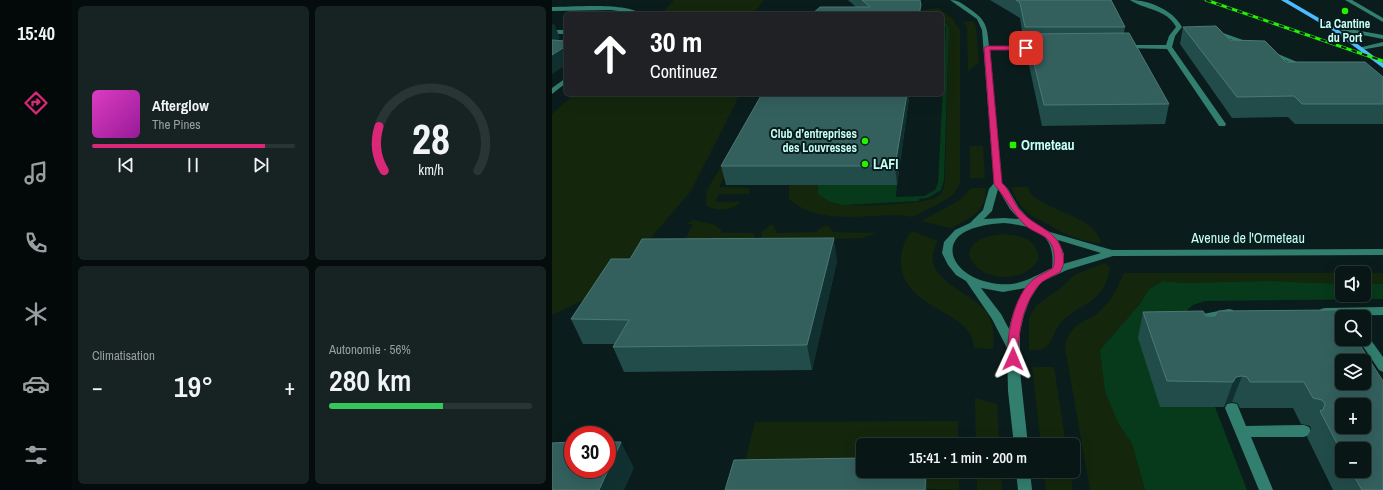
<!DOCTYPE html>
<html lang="fr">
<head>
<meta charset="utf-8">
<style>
	:root { --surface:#081615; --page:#162322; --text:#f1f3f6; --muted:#989fa0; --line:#293534; --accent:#db2777 }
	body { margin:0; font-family:"Archivo Narrow",sans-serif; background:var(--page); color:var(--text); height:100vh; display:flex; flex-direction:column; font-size:15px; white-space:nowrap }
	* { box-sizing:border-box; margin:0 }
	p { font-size:13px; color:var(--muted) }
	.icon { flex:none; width:22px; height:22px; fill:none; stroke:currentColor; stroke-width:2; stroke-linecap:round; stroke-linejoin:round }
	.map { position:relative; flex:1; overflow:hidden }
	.sheet { display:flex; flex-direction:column; gap:6px; padding:6px; background:#040c0c; width:480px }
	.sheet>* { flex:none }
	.banner { position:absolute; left:12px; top:12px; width:380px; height:84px; border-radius:6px; box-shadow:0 4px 16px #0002,0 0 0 1px var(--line); background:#202124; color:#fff; overflow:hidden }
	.buttons { position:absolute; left:783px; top:266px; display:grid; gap:8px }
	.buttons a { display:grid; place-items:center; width:36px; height:36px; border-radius:6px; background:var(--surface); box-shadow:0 4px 16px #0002,0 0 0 1px var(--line); font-size:20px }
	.speed { position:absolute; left:12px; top:426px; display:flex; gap:8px; font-size:20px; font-weight:700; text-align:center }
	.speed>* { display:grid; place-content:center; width:52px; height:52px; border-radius:50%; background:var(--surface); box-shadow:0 4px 16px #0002,0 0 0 1px var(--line); line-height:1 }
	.speed .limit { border:6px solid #d22; background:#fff; color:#111 }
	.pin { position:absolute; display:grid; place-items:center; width:34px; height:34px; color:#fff; margin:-17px; border-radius:8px; box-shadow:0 2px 6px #0006 }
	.me { position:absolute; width:44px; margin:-22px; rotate:1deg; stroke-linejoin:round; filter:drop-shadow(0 0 3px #0008) }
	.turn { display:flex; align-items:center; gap:14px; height:84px; padding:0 20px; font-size:18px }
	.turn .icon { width:52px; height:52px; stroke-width:2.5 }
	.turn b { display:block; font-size:28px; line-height:34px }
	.big { font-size:30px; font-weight:600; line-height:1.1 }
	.sheet .tile { flex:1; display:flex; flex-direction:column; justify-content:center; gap:6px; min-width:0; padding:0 14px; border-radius:6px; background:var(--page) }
	.sheet .dial { align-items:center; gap:0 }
	.dial svg { height:104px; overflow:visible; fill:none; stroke:var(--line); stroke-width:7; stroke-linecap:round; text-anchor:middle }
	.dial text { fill:var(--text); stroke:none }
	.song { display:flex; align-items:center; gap:12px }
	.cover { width:48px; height:48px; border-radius:6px; background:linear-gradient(135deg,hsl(310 70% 55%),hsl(300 70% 35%)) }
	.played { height:4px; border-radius:2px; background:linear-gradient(90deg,var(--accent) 85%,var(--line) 85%) }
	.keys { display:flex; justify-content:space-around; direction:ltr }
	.heat { display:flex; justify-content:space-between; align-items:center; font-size:22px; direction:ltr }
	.charge { height:6px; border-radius:3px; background:linear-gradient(90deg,#34c759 56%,var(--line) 0) }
	.sheet .tiles { flex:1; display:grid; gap:6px; grid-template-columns:repeat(2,1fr) }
	.trip { position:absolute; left:304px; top:438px; width:224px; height:40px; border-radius:6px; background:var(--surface); box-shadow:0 4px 16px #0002,0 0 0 1px var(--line); font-weight:600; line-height:40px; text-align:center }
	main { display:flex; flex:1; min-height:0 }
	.tab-bar { display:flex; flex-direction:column; width:72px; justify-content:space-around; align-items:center; background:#030908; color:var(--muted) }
	.tab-bar .icon { width:28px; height:28px }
	.tab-bar .selected { color:var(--accent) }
	.tab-bar b { font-size:18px; color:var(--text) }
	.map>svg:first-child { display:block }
	.green { fill:#14270d }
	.water { fill:#063a1a }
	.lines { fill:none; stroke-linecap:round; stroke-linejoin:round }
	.minor { fill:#327f6f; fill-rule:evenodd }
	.major { fill:#4dbbff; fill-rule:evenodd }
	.rail-casing { stroke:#22f100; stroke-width:3 }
	.rail { stroke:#0a1d1c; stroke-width:2; stroke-dasharray:5.5; stroke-linecap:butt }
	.wall { fill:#214c4a; fill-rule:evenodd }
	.shaded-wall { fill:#113130 }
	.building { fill:#33605d; stroke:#4a7975; fill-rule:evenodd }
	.route { fill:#db2777; stroke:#8e194d }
	.poi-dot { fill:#22f100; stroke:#0a1d1c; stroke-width:1.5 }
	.labels { text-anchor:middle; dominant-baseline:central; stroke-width:4; stroke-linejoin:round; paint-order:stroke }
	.far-poi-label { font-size:12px; font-weight:bold; fill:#c6fff8; stroke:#0a1d1c }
	.poi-label { font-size:14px; font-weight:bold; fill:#c6fff8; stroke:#0a1d1c; text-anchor:start }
	.street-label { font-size:14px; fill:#c6fff8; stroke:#0a1d1c }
</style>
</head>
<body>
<main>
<nav class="tab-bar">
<b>15:40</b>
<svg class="icon selected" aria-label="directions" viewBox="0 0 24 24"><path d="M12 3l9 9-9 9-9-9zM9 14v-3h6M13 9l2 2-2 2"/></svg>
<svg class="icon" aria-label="music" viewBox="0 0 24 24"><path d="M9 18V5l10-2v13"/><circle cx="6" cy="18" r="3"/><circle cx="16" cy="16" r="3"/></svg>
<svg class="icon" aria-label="phone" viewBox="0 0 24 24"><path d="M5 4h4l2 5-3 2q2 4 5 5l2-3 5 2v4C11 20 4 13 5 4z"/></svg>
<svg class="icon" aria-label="climate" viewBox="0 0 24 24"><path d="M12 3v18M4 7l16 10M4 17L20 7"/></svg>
<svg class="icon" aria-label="car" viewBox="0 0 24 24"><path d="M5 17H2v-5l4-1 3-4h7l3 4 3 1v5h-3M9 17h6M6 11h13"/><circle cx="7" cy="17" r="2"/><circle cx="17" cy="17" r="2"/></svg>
<svg class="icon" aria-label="filters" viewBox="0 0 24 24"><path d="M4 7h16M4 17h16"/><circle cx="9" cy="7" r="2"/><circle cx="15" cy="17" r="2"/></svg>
</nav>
<section class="sheet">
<div class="tiles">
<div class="tile">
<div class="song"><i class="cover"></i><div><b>Afterglow</b><p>The Pines</p></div></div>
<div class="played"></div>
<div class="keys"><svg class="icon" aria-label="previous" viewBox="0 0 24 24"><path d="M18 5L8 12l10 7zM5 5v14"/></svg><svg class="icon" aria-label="pause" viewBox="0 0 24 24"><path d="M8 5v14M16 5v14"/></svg><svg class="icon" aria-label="next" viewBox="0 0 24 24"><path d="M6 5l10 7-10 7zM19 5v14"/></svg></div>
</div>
<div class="tile dial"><svg viewBox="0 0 100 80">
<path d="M14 69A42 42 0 1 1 86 69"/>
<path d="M14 69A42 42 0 0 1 10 35" stroke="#db2777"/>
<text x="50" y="56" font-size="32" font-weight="700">28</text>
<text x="50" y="72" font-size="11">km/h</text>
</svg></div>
<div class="tile"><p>Climatisation</p>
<div class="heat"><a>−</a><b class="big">19°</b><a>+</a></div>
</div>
<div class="tile"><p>Autonomie · 56%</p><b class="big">280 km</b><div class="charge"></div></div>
</div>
</section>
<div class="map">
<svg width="831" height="490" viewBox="0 0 831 490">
	<rect width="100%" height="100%" fill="#0a1d1c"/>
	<!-- green -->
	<path class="green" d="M122,0H212L202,13L206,14H109Z
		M386,8L400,18L408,30V184L401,195L386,204L360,217L348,215C312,215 266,225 237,199V185H266L267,194C273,198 278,203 286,204C303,207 369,205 385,197C391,193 392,188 393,181L397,25L390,19V14H339Z
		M421,21L424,28L427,62L416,72L415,27L411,22Z
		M22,94H188L139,191L56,288L0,315V114Z
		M418,146H431L433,178H418Z
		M175,156L173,175L167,187L198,188L197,194H167L163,202H189C179,211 165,212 154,205L155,190Z
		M460,187H476C480,210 544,213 549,243C530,242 517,236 501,227C481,215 467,214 460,187Z
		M419,188H434C434,213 418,218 399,228L369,221L408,200Z
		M141,220L163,225L169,230V233H201L203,235L197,250L131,244L141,224H134Z
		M218,225H221L225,233L265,232V230L275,225L281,232L324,233L311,238L208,240L210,234L208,233Z
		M360,231L386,241C363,280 421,290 436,315C442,325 442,338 441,349L422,348C423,309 346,311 349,258C350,248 353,239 360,231Z
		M451,234C470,236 484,238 487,259C473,284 427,283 417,255C420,238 436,236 451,234Z
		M553,263L558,268C553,302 531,302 510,321C503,328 501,341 495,346C489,351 484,350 477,350V318L484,306L509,288L522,275Z
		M572,273H831V284H812V273H790V284L716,281L632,283L611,281L597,289L587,305L548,350L566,423L580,444L593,490H538L513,348C517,321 535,324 550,309C561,298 566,287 572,273Z
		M480,367H502L514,445H489Z
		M423,398L445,404L447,445H424Z
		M406,421V445H311V471H407V490L188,480L203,422Z
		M424,471H449L450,490H425Z
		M492,471H518L521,490H494Z"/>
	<!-- water -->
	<path class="water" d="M390,20L395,24L397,28L392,180L389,190L376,198L367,199V201L292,205L278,202L266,194V185H345L344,197L372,196L383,190L386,183L394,28Z
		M611,281L632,283L716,281L790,284V295H812V284H831V299L653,301L641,305L633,312L663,407L695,490H593L580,444L566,423L553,391L548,350L587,305L597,289Z"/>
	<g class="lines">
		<!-- minor -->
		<path class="minor" d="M398,0C406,0 409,3 415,7C434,20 435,24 437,46H487L490,48L487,50H438L450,183L456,189L467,208L481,223L498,232L560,250L831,249V255L561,256L515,270L489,282L478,299L472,315L468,332V371L476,445H462L456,391L455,348L440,319L414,281L404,275L396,265L390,253L392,242L403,230L418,223L431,210L437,189L442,183L430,30L425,19ZM446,189L458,209L467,219L452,218L432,219L440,211ZM452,223C482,226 504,233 500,268C487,274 474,282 460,284C440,286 410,278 402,258C400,253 400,247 402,243C409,227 437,224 452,223ZM506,240L549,253L511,264L512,254ZM429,288L451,292L473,288C465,301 460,314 457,329L449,314Z
			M578,0C597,0 621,10 630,27L623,36L620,47L674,124L673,126H667L615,49L571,48V46L573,45H614L617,36L624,27C615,9 593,10 578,0Z
			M793,0H800L831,18V22Z
			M0,7C20,7 74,2 89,14L59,10L0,11Z
			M792,28L831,35V39L790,31L789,30Z
			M660,29L702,44L703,45L698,46L658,32V30Z
			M0,30H14V34H0Z
			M831,42V46L809,50L806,48Z
			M715,51H719L757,67L752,68L715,53Z
			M14,78V83L0,94V88Z
			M831,307V315L773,316L769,315L767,312L769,309L773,308Z
			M677,309L681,310L683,313L681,316L659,320L654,329H646C642,323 647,319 651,314Z
			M812,335L816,336L831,357V372L827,370L806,339H812Z
			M680,403L685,404L694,426L752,425L757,427L759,431L757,435L752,437H699L721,490H707L673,408L675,404Z
			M464,471H478L480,490H466Z"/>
		<!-- major -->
		<path class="major" d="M729,0H736L784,28L831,63V68L780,30Z"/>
		<!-- rail casing -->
		<g class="rail-casing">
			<path id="rail" d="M654,0L831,61"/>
		</g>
		<!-- rail -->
		<use href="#rail" class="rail"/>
	</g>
	<!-- wall -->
	<path class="wall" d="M296,0H368L369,14L304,7Z
		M438,0H559L573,27L572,33L617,104L613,124L490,126L474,51V44H472L468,18Z
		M631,27L678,40L734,62L831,77V124H743L736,117L680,118L628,44Z
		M357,98L345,185H174L169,166Z
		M285,261L260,370L72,372L61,347L63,344H31L19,319Z
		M784,310L831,490H781L755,437L759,429L758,426L749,424L741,408H688L685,403L680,402L675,403L672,407H608L586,338L591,312L663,316ZM790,449L812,471H790Z"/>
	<!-- shaded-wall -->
	<path class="shaded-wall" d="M369,5V14H367Z
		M2,23L8,38L0,44V25Z
		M14,46V65L0,74V55Z
		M355,94H357V98L345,185L343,166Z
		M282,238L285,261L260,370L255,345Z
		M690,376L680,402L675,403L672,407L681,382L684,377Z
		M69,442L82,468L72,490H47Z
		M374,471H375V490H373Z"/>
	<!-- building -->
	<path class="building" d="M310,0H368L369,5L367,14H260L268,7H318Z
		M464,0H559L573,27H473L468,3Z
		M664,26L678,40L713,41L734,62H813L831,77V104H750L742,96L685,97L631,27Z
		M577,33L617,104L492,105L475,34Z
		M0,40L14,41V46L0,55Z
		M210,94H355L343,166H169Z
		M282,238L255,345L61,347L77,320L19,319L59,259H78L90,239Z
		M784,310L790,318V339H804L831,381V490H810L799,471H812V449H790V453L768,411L771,410L773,404L770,400L761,398L752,382H698L695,377L690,376L684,377L681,382L615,381L591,312L651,311L654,316H663L666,311ZM790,361H812V383H790ZM790,405H812V427H790Z
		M21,442V469H55V442H69L47,490H0V443Z
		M311,458V471H374L373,490H173L182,460Z"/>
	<!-- route -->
	<path class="route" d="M435,46H474L477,48L474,50H438L450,183C458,190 460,200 467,209C482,228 505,228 511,254C512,261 512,266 508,272C502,276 492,279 487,285C471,304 465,334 467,359L461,363L456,359C454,336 462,294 482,279C487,275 495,272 501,268C503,261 503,251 499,244C494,234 482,233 474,226C461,213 453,197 442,184L432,48Z"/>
	<!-- markers -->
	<g class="poi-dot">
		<circle cx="793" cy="11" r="4"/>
		<circle cx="313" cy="141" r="4"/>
		<rect x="457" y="141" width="8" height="8" rx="2"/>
		<circle cx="313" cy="164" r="4"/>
	</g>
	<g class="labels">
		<!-- far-poi labels -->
		<g class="far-poi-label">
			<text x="793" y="24">La Cantine<tspan x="793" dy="14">du Port</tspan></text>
			<text x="305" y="134" text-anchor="end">Club d’entreprises<tspan x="305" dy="14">des Louvresses</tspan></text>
		</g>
		<!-- poi labels -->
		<g class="poi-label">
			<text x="469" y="145">Ormeteau</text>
			<text x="321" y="164">LAFI</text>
		</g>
		<!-- street labels -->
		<g class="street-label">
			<text x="696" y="238">Avenue de l'Ormeteau</text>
		</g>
	</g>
</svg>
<div class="buttons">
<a><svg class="icon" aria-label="sound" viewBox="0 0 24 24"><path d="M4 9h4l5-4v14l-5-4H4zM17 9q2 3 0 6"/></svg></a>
<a><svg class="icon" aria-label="search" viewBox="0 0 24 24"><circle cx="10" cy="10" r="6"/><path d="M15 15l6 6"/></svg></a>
<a><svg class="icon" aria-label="layers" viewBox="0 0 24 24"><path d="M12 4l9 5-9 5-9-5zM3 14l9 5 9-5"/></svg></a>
<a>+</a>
<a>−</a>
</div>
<div class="speed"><div class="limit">30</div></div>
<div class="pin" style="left:474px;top:48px;background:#d93025"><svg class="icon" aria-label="arrive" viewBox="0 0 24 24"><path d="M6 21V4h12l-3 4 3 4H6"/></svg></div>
<svg class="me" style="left:461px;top:359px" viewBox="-20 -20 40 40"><path d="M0-17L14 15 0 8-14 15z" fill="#db2777" stroke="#fff" stroke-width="4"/></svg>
<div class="trip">15:41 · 1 min · 200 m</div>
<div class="banner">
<div class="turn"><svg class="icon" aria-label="ahead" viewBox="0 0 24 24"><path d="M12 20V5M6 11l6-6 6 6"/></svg><div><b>30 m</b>Continuez</div></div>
</div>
</div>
</main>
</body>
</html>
